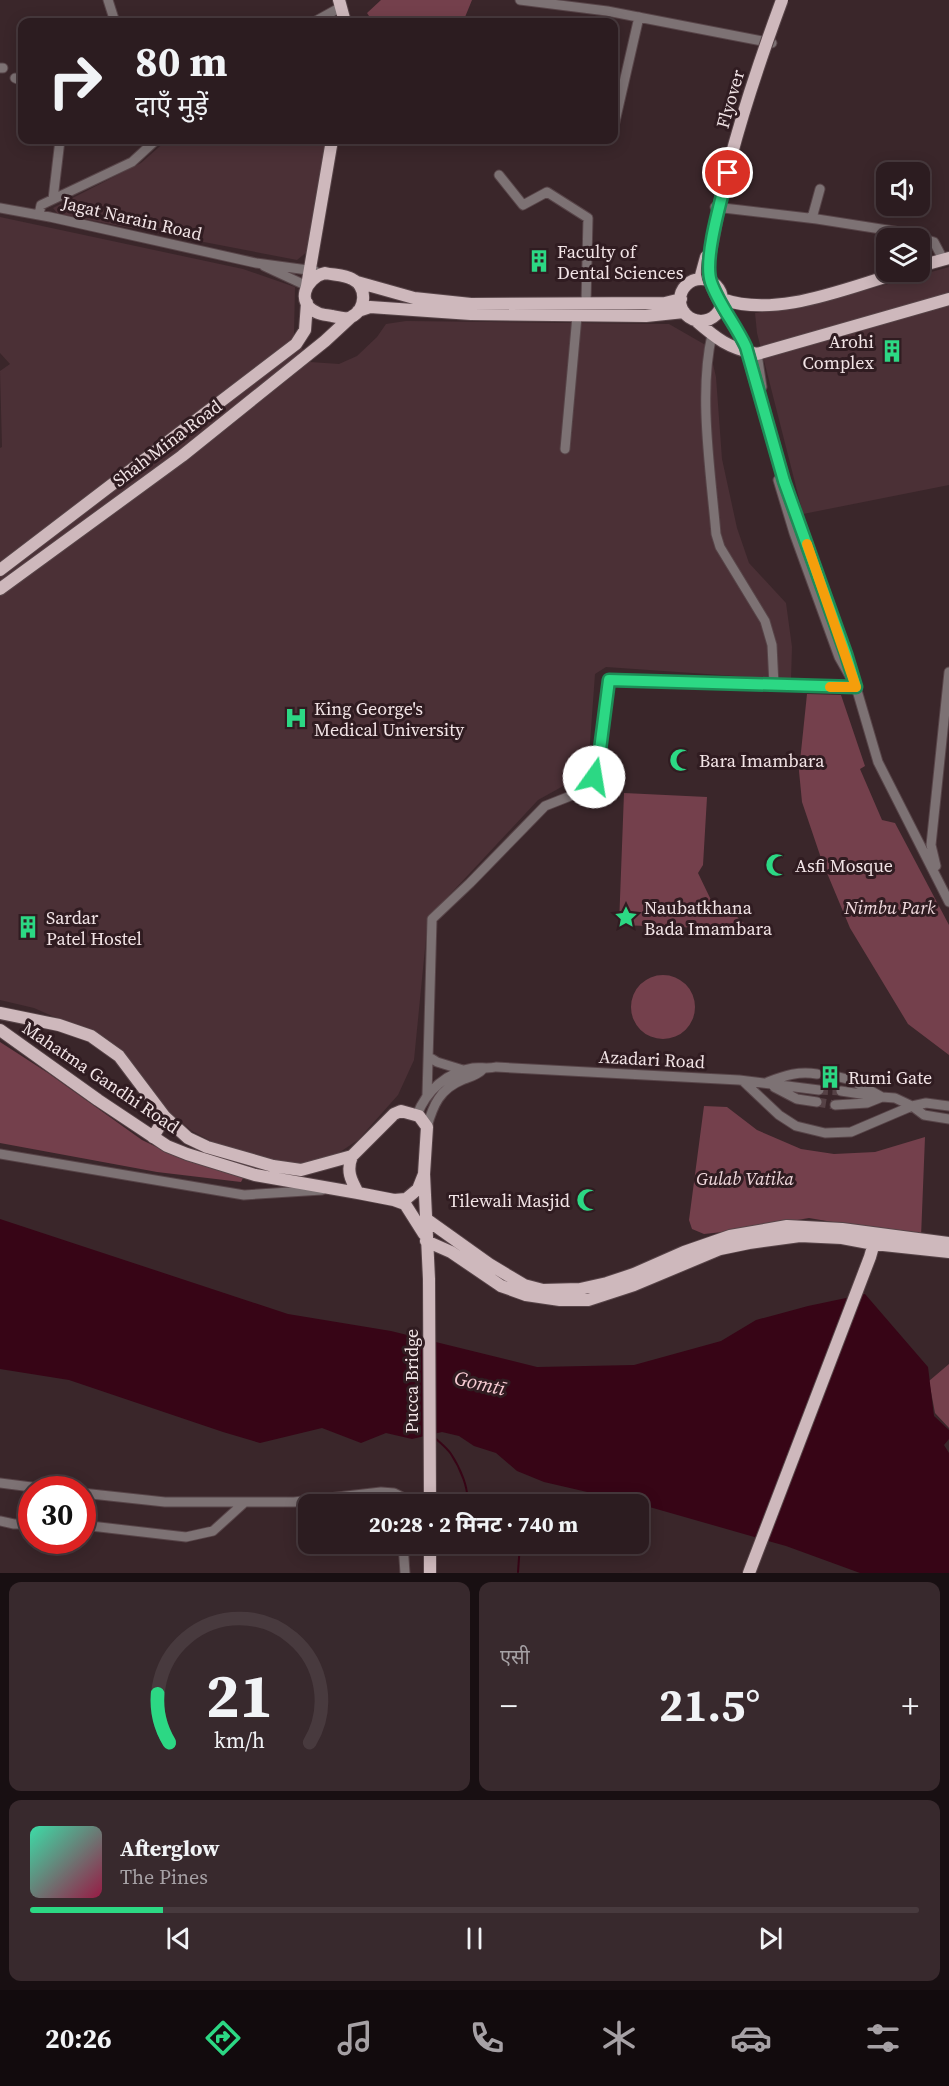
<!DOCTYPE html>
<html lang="hi">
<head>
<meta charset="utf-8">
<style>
	:root { --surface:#2c1c20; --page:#38292d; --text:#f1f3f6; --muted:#a6a1a5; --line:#483a3e; --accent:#2cd884 }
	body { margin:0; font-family:"Source Serif 4","Noto Sans Devanagari",serif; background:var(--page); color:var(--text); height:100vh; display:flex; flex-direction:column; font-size:22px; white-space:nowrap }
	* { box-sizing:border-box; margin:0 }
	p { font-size:20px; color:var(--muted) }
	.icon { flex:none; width:33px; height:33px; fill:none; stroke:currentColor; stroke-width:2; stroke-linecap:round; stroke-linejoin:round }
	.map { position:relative; height:1573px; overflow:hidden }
	.panel { display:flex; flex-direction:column; gap:9px; padding:9px; background:#180f12; flex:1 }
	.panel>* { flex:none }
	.banner { position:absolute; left:18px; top:18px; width:600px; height:126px; border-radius:12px; box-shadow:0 3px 15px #0003,0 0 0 2px var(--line); background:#2c1c20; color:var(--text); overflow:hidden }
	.fabs { position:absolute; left:876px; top:162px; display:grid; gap:12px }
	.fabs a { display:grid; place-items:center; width:54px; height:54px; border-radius:12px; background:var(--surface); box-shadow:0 3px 15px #0003,0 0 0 2px var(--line); font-size:30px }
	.speed { position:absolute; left:18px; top:1476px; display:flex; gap:12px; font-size:30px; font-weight:700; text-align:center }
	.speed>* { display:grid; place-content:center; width:78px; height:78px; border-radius:50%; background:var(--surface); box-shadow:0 3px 15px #0003,0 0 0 2px var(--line); line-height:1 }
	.speed .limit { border:9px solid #d22; background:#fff; color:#111 }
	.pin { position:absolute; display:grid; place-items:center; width:51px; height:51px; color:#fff; margin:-26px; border:3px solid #fff; border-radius:50%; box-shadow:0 2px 6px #0007 }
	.me { position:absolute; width:66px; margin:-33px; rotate:13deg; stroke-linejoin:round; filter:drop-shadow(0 0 4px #0008) }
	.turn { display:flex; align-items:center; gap:21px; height:126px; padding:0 18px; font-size:27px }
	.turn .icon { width:78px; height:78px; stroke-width:2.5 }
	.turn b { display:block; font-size:42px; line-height:51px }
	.big { font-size:45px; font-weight:700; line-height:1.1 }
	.panel .card { flex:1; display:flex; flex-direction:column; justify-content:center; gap:9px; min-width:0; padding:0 21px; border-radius:12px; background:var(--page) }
	.panel .dial { align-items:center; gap:0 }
	.dial svg { height:156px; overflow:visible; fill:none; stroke:var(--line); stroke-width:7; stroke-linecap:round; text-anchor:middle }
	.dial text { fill:var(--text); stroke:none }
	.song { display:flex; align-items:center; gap:18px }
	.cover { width:72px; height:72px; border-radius:9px; background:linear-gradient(135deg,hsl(160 70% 55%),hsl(340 70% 35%)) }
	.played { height:6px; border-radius:3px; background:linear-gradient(90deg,var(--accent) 15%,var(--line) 15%) }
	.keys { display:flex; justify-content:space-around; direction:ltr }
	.heat { display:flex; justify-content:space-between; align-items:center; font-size:33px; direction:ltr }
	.panel .tiles { flex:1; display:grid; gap:9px; grid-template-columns:1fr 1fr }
	.card:last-child { grid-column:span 2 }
	.trip { position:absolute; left:298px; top:1494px; width:351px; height:60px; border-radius:12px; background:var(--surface); box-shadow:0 3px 15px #0003,0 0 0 2px var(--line); font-weight:700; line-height:60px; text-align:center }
	.menu { display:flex; height:96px; justify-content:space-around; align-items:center; background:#120b0d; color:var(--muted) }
	.menu .icon { width:42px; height:42px }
	.menu .active { color:var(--accent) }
	.menu b { font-size:27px; color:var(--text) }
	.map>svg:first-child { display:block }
	.built { fill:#4b3036 }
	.green { fill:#74404c }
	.water { fill:#370516 }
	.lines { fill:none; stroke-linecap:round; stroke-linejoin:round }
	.stream { stroke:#370516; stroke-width:2 }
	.minor-tunnel { stroke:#564246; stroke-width:9; stroke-dasharray:9 4.5; stroke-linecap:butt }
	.minor-casing { stroke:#574448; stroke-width:11 }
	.major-casing { stroke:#574448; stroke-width:14 }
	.minor { stroke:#7d7274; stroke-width:9 }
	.major { stroke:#ceb8bc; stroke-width:12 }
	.major-bridge-casing { stroke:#574448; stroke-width:14; stroke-linecap:butt }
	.major-bridge { stroke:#ceb8bc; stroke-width:12 }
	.route-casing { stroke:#1d8c56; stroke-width:15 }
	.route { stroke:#2cd884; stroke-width:10 }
	.slow { stroke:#f59e0b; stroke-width:10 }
	.labels { text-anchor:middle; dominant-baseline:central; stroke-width:6; stroke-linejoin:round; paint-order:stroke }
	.street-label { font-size:18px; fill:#f2e4e6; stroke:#301c21 }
	.poi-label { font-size:18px; fill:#f2e4e6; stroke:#301c21; text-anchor:start }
	.park-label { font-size:18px; font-style:italic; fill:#f2dbdf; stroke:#301c21 }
	.water-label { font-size:20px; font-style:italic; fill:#f7cbd3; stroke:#301c21 }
</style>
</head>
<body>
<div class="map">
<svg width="949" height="1573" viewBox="0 0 949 1573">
	<rect width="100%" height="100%" fill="#3a262a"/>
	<!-- built -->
	<path class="built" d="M167,140H327L308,251L297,260L63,215L57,213L53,208L141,163Z
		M0,217L243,269L295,287L294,334L310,362L339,364L357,356L377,337L386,324L406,321L669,324L709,347L716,377L722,459L737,528L749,563L786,603L792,647L791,680L606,667L595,674L589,757L583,775L538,800L428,918L414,1060L398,1095L358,1140L331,1158L301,1164L274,1161L222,1147L192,1131L169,1112L133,1063L107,1040L34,1008L0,1000V448L2,447L0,371L10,364L0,353Z
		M949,267V485L803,514L757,333L755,313L802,308Z"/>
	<!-- green -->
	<path class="green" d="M381,0H472L463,22H373L367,13Z
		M807,694L841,695L865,766L860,769L882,820L895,823L949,925V1055L908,1024L850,928L822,861L802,802L799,771Z
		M624,793L707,797L703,865L698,873L711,900L723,904L746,925L733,929L619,925Z
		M631 1007a32 32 0 1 1 64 0a32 32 0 1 1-64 0Z
		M0,1042L48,1073L142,1140L173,1155L244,1176L241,1182L157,1172L0,1143Z
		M704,1106L727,1107L757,1130L801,1149L834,1154L875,1152L925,1137L921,1237L809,1218L732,1231L704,1234L692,1229L689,1220Z
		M949,1364V1428L935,1413L929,1381Z"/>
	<!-- water -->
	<path class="water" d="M0,1219L288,1314L391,1331L537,1367L634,1365L721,1341L756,1320L808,1306L865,1294L928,1367L934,1416L949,1430V1439L944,1445L949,1453V1573H860L786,1546L639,1504L544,1482L517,1471L496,1453L474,1446L459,1436L442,1432L412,1439L386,1433L361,1443L322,1428L260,1443L223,1432L69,1380L0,1369Z"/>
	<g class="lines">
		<!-- stream -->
		<path class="stream" d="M434,1437C440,1443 446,1447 451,1454C459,1466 471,1491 466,1504
			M518,1572L520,1544"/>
		<!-- minor-tunnel -->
		<path class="minor-tunnel" d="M817,1074L835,1076
			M819,1090L841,1091
			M817,1102L835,1105"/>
		<!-- minor casing -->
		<g class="minor-casing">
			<path id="minor" d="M108,0L115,22
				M520,0L607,11L772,43
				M314,22L341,7
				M0,68H3
				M15,78L22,81
				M614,126L639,17
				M499,175L523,205L547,192L588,218L586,303
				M53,199L60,140
				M715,207L817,219L900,232L934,242L943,259
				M0,208L50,217L256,263L315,271
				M39,215L41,205L132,162L156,140
				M812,218L820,189
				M264,266L307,286
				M712,335C698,393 711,474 716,534L720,547L765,621L772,645L774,685
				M757,354L762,387
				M565,449L577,316
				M778,480L794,533L839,657L856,687L878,762L949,902
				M936,866L931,845L949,672
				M429,1057L437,1062L463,1070
				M835,1076L851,1080L882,1097L895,1098L912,1106L924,1115L949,1119
				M743,1081L779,1115L796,1126L825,1133L851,1132L912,1106L926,1103L949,1106
				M768,1082C786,1075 799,1071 817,1074
				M774,1087L797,1099L817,1102
				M841,1091L874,1096
				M427,1096L432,919L470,883L545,806L583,791L594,776L598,765L609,680L856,687
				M835,1105L867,1103L882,1097
				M417,1115C426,1091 447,1072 473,1068C480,1067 488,1069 496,1067L739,1080L819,1090
				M427,1127C433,1105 440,1089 462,1080C470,1077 478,1075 483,1069
				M0,1154L244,1195L322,1190
				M0,1483L55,1490
				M82,1493L165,1502H294L381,1492L394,1493L402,1497L403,1504
				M0,1521L14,1524H32
				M82,1525L186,1537L213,1531L245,1502
				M403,1544L405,1573"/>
		</g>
		<!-- major casing -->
		<g class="major-casing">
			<path id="major" d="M339,0L345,22
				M920,266L949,258
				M325,273C334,275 345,275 352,279C368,287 366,310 351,317C345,320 338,317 332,316C328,315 322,315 318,313C295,304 305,278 325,273Z
				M700,279L706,257
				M680 300a21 21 0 1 1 42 0a21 21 0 1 1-42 0Z
				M357,282L414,298L471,304L665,303L681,299
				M307,286L332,140
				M722,299C777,319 848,287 902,272
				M358,311L370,307L471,314L646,316L684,312
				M695,320C717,339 728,348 757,354L949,299
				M0,570L296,344L305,330L307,303
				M0,589L182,456L325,341L351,317
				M846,654L856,687
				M0,1013L59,1025L91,1036L119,1056L165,1117L188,1138L207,1147L273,1166L301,1170L352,1156
				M0,1030L98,1100L167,1146L187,1154L255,1175L358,1193
				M401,1111L419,1116L427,1127L424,1174L418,1189L406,1199L394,1200L358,1193C351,1180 346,1171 352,1156L394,1114Z
				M153,1137L165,1117
				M424,1174L429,1279L430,1504
				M394,1200L405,1204L424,1234
				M426,1219L489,1264L524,1285L543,1290L580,1289L607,1283L634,1274L684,1252L730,1236L787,1226L842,1229L949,1243
				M426,1241L451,1252L501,1286L526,1295L560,1300H588L634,1285L720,1249L749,1243L800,1236L842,1238L874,1244L949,1252
				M430,1544V1572
				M749,1573L870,1257L876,1236"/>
		</g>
		<!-- minor -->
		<use href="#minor" class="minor"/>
		<!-- major -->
		<use href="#major" class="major"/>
		<!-- major-bridge casing -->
		<g class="major-bridge-casing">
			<path id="major-bridge" d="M782,0C755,73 727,156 714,233C712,245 707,262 708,274C711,293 737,327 746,347L784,481L846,654"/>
		</g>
		<!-- major-bridge -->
		<use href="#major-bridge" class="major-bridge"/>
	</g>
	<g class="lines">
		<!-- route casing -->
		<g class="route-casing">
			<path id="route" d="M594,777L598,765L609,680L856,687L846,654L784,481L746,347C736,325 719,305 711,282C703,259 722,197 728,173"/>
		</g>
		<!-- route -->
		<use href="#route" class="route"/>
		<!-- slow -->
		<path class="slow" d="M807,544L856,687H830"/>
	</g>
	<!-- icons -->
	<defs>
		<g id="building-bare" transform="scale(1.8)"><path d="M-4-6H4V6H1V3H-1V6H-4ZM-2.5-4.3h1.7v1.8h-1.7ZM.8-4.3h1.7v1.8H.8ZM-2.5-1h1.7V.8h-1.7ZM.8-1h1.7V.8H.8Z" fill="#2cd884" stroke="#301c21" stroke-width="2.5" paint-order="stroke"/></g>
		<g id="hospital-bare" transform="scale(1.8)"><path d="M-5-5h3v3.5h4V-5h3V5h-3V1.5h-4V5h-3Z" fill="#2cd884" stroke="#301c21" stroke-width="2.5" paint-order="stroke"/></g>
		<g id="mosque-bare" transform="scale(1.8)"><path d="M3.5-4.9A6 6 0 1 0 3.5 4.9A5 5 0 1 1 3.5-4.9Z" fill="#2cd884" stroke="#301c21" stroke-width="2.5" paint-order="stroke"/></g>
		<g id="sight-bare" transform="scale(1.8)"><path d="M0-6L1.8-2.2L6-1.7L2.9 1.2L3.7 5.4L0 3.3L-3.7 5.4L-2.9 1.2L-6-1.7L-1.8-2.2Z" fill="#2cd884" stroke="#301c21" stroke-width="2.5" paint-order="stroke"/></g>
	</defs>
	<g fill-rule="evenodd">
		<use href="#building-bare" x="539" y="261"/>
		<use href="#building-bare" x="892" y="351"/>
		<use href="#hospital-bare" x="296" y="718"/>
		<use href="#mosque-bare" x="681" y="760"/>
		<use href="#mosque-bare" x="777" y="865"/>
		<use href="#sight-bare" x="626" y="917"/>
		<use href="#building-bare" x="28" y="927"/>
		<use href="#building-bare" x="830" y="1077"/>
		<use href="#mosque-bare" x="588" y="1200"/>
	</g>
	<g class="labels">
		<!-- street labels -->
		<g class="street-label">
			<text transform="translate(730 99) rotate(-74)">Flyover</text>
			<text transform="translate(132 218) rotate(13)">Jagat Narain Road</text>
			<text transform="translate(167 443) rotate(-37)">Shah Mina Road</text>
			<text transform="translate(652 1059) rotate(3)">Azadari Road</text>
			<text transform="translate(101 1077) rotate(34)">Mahatma Gandhi Road</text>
			<text transform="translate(411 1381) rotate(-90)">Pucca Bridge</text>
		</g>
		<!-- poi labels -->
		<g class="poi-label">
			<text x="557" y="251">Faculty of<tspan x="557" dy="21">Dental Sciences</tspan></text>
			<text x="874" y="341" text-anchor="end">Arohi<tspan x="874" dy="21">Complex</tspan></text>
			<text x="314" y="708">King George's<tspan x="314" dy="21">Medical University</tspan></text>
			<text x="699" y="760">Bara Imambara</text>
			<text x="795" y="865">Asfi Mosque</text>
			<text x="644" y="907">Naubatkhana<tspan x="644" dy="21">Bada Imambara</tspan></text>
			<text x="46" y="917">Sardar<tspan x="46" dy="21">Patel Hostel</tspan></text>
			<text x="848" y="1077">Rumi Gate</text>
			<text x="570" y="1200" text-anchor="end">Tilewali Masjid</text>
		</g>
		<!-- park labels -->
		<g class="park-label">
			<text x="890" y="907">Nimbu Park</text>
			<text x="745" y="1178">Gulab Vatika</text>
		</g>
		<!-- water labels -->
		<g class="water-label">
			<text transform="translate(480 1383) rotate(13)">Gomtī</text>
		</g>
	</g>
</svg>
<div class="fabs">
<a><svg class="icon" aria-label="sound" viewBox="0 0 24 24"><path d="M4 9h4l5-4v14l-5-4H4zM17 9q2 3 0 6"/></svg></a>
<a><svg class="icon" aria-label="layers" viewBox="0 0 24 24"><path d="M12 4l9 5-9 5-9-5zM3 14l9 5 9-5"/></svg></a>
</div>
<div class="speed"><div class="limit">30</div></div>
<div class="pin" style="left:728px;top:173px;background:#d93025"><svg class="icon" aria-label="arrive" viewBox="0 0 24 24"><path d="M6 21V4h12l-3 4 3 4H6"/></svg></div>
<svg class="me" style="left:594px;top:777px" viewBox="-20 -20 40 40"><circle r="19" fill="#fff"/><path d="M0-13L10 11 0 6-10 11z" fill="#2cd884"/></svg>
<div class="trip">20:28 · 2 मिनट · 740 m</div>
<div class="banner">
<div class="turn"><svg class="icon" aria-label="right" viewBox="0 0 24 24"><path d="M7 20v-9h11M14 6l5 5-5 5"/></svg><div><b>80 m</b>दाएँ मुड़ें</div></div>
</div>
</div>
<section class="panel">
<div class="tiles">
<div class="card dial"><svg viewBox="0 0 100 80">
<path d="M14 69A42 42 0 1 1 86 69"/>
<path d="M14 69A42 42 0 0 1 8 44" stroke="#2cd884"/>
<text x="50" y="56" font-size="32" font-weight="700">21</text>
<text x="50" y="72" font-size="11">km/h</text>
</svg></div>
<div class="card"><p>एसी</p>
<div class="heat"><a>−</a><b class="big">21.5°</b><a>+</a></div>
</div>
<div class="card">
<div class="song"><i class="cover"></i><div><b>Afterglow</b><p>The Pines</p></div></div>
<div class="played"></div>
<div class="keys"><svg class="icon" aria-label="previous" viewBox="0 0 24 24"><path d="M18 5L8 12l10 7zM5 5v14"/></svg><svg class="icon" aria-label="pause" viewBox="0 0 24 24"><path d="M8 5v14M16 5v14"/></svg><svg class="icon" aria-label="next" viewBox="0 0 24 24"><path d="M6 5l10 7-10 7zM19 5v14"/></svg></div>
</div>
</div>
</section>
<nav class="menu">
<b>20:26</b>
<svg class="icon active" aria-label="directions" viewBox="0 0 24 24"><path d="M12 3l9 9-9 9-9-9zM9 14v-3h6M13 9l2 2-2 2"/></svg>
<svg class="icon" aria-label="music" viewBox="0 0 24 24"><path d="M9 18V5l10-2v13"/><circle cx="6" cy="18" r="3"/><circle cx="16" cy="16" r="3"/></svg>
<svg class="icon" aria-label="phone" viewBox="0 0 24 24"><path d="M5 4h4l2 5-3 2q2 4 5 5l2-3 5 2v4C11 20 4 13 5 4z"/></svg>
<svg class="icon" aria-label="climate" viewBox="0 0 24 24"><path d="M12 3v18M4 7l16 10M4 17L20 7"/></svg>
<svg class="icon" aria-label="car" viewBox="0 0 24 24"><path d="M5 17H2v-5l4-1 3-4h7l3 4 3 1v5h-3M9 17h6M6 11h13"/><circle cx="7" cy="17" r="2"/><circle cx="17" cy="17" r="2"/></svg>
<svg class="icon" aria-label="filters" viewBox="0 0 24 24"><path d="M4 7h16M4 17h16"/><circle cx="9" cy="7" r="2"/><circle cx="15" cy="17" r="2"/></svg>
</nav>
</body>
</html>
